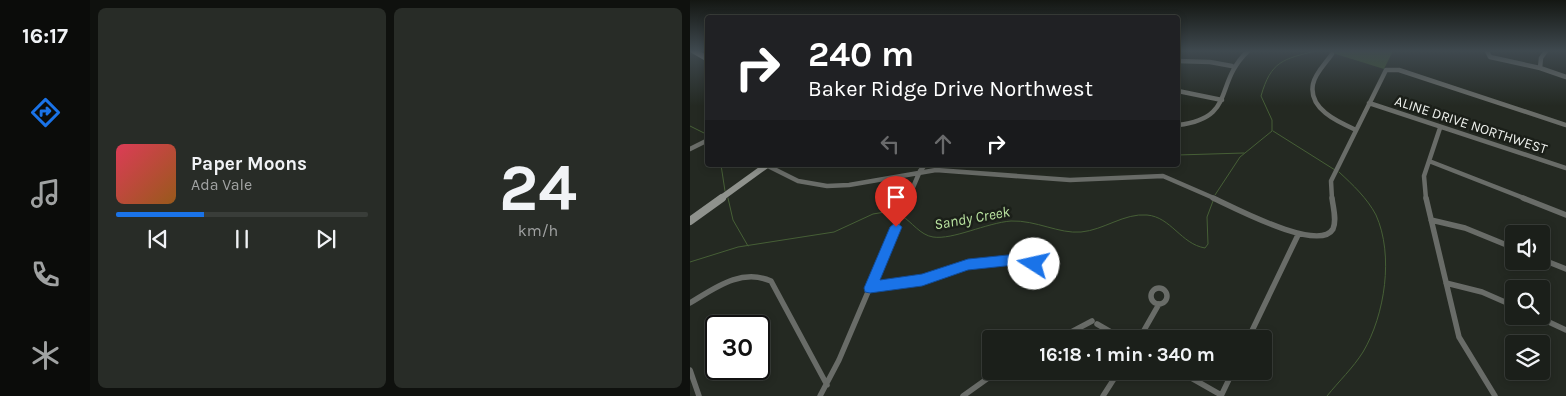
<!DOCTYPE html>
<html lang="en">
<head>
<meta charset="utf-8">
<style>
	:root { --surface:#1b1f1a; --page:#282c27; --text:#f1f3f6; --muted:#a0a2a2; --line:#393d39; --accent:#1a73e8 }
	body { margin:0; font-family:Karla,sans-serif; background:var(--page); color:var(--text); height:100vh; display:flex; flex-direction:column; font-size:19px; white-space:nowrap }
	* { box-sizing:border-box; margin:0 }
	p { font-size:16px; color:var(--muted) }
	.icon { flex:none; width:28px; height:28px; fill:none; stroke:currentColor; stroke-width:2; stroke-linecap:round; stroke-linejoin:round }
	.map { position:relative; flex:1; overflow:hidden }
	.details { display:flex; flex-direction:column; gap:8px; padding:8px; background:#0f110e; width:600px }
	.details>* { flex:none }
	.hud { position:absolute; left:15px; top:15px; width:475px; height:152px; border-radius:5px; box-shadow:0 2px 8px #0003,0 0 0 1px var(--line); background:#202124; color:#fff; overflow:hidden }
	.fabs { position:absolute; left:815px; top:225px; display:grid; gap:10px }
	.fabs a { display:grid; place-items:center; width:45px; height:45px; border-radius:5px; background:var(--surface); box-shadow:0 2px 8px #0003,0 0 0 1px var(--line); font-size:25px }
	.speed { position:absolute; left:15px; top:315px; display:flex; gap:10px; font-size:25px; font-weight:700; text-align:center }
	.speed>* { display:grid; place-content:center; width:65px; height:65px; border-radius:50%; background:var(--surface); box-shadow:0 2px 8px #0003,0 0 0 1px var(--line); line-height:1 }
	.speed .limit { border:2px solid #111; border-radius:8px; background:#fff; color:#111 }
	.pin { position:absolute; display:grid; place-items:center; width:42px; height:42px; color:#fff; margin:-51px -21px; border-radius:50% 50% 50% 0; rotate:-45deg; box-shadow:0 0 5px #0007 }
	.pin .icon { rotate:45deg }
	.me { position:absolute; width:55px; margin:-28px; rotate:280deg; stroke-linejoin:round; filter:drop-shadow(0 0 4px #0008) }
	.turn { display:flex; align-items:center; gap:18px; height:105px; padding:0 20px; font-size:22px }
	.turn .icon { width:65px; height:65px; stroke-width:2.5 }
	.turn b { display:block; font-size:35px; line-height:42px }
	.lanes { display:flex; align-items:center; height:48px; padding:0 20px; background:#0003; justify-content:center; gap:25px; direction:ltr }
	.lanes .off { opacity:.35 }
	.details .tile { flex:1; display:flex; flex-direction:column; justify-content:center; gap:8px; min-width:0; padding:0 18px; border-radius:8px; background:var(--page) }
	.details .dial { align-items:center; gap:0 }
	.dial b { font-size:65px; line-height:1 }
	.song { display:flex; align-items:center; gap:15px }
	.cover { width:60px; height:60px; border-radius:8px; background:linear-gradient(135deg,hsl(350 70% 55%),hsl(30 70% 35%)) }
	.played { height:5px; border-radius:2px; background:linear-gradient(90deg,var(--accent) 35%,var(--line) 35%) }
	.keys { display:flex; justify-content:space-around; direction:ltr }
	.details .tiles { flex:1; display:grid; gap:8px; grid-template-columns:repeat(2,1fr) }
	.trip { position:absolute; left:292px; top:330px; width:290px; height:50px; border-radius:5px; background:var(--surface); box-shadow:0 2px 8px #0003,0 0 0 1px var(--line); font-weight:700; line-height:50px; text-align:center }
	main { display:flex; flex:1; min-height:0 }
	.tabs { display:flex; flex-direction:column; width:90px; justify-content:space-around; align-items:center; background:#0b0c0a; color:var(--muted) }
	.tabs .icon { width:35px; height:35px }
	.tabs .on { color:var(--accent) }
	.tabs b { font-size:22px; color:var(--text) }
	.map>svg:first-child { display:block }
	.forest { fill:#3c552d }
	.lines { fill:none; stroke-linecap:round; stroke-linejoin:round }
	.stream { stroke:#465f36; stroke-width:1 }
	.street-far1 { stroke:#696c68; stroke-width:4.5 }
	.street { stroke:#696c68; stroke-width:5.5 }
	.secondary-far1 { stroke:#8f928d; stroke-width:6 }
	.secondary { stroke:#8f928d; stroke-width:8 }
	.route { fill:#1a73e8; stroke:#114b97 }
	.labels { text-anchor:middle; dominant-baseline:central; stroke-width:5; stroke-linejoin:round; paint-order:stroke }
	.street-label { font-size:14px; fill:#edf0ec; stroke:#1b1f19 }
	.water-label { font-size:15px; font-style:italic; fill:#b9e3a0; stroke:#1b1f19 }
</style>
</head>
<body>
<main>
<nav class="tabs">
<b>16:17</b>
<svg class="icon on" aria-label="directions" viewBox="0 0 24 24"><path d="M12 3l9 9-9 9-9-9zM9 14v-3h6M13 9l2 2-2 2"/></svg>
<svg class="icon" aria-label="music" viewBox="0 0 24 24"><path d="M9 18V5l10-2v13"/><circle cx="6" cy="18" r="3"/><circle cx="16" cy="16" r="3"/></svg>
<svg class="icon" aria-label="phone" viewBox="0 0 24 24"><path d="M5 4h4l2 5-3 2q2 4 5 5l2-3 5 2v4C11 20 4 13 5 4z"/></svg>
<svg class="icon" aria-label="climate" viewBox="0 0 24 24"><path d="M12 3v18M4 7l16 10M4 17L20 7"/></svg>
</nav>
<section class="details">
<div class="tiles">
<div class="tile">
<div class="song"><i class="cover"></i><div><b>Paper Moons</b><p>Ada Vale</p></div></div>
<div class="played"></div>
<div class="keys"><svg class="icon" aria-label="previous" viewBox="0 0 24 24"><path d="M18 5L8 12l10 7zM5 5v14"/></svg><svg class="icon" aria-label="pause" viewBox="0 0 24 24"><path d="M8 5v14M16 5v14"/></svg><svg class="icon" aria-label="next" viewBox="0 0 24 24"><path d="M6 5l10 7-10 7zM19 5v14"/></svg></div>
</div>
<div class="tile dial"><b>24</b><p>km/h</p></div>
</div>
</section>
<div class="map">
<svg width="876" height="396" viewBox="0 0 876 396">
	<rect width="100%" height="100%" fill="#242922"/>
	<!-- forest -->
	<path class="forest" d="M636,51H703L694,69Z"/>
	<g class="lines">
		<!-- stream -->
		<path class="stream" d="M0,126L18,135
			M583,131L645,170
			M488,155L554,153
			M31,165L35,191
			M525,195L550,157L582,131V120L571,96C581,61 593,59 626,51
			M38,198L43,220L58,246
			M212,216C222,222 230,235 243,237C263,240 296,223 321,221C346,220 369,234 391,232C414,230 434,213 457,215C481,217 491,244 515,248L518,244L517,217L523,201
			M0,262L48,247L144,232L183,214L195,212L209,214
			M637,396C649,381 663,368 673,352C695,315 704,255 686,215C677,198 663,185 649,172"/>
		<!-- street-far1 -->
		<path class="street-far1" d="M797,51L800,57L850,68L876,77
			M642,54C636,63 625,73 623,84C618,109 648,122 666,130
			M488,61L520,62L542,66
			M850,68L851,58L856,51
			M488,91L532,100
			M679,103L876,168
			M488,125C547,118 523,84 558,51
			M0,149L18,140
			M739,161L836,199
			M76,165L108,181L137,186L159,185L246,170L380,180L473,176L526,199
			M218,199L230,171L235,165
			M642,199L641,181L696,70H709L876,125
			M736,199L734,176L750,128"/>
		<!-- street -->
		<path class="street" d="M523,198C543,207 629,253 643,229C647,220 643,207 642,198
			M736,198L769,337L805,396
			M833,198L876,215
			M741,220L775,228L824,248
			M337 258a7 7 0 1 1 14 0a7 7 0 1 1-14 0Z
			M851,259L876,269
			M756,283L792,292L824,306
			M180,287L232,280L278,264L337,259
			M461 296a8 8 0 1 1 16 0a8 8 0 1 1-16 0Z
			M0,303C25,288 51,268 81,281L137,385
			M846,316L876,330
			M407,324L433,339
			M368,339L402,321
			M449,339L469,304
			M558,339L608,235
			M0,370L9,396
			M489,371L531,395
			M130,396L149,360L218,198
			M273,396L308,371
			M413,396L429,371
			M531,396L543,371"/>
		<!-- secondary-far1 -->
		<path class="secondary-far1" d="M4,51L18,59
			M30,199L77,165"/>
		<!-- secondary -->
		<path class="secondary" d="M0,221L32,198"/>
	</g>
	<!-- sky -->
	<linearGradient id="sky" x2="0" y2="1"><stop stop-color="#141713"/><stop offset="0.48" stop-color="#3f494f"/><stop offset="1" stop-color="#3f494f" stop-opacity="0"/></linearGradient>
	<rect width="876" height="106" fill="url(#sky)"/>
	<!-- route -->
	<path class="route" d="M206,222L212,227L190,280L232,274L278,259L337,253L349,260L351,264L344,269L334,264L278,270L232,286L180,293L175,292L174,288L200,227Z"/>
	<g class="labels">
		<!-- street labels -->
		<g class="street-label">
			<text transform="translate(781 125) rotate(18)">ALINE DRIVE NORTHWEST</text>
		</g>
		<!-- water labels -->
		<g class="water-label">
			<text transform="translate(282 218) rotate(-10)">Sandy Creek</text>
		</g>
	</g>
</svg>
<div class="fabs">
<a><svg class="icon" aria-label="sound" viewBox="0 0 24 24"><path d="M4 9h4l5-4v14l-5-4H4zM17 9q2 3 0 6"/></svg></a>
<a><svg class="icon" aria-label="search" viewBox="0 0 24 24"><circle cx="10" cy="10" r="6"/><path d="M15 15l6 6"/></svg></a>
<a><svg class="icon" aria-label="layers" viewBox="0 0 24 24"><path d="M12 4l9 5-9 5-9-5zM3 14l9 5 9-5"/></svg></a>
</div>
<div class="speed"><div class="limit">30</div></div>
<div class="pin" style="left:206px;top:227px;background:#d93025"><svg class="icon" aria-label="arrive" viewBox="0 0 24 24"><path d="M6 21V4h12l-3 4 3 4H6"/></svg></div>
<svg class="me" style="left:344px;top:264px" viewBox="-20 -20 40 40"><circle r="19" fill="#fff"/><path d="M0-13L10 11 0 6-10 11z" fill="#1a73e8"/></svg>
<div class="trip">16:18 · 1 min · 340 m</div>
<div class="hud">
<div class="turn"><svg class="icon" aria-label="right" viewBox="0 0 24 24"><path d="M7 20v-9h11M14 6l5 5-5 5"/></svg><div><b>240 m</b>Baker Ridge Drive Northwest</div></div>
<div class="lanes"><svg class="icon off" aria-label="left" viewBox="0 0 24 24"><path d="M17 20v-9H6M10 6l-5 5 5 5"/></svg><svg class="icon off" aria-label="ahead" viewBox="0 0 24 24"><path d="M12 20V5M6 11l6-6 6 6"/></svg><svg class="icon" aria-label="right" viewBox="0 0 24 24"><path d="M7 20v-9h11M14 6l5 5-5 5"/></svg></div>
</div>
</div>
</main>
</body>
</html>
